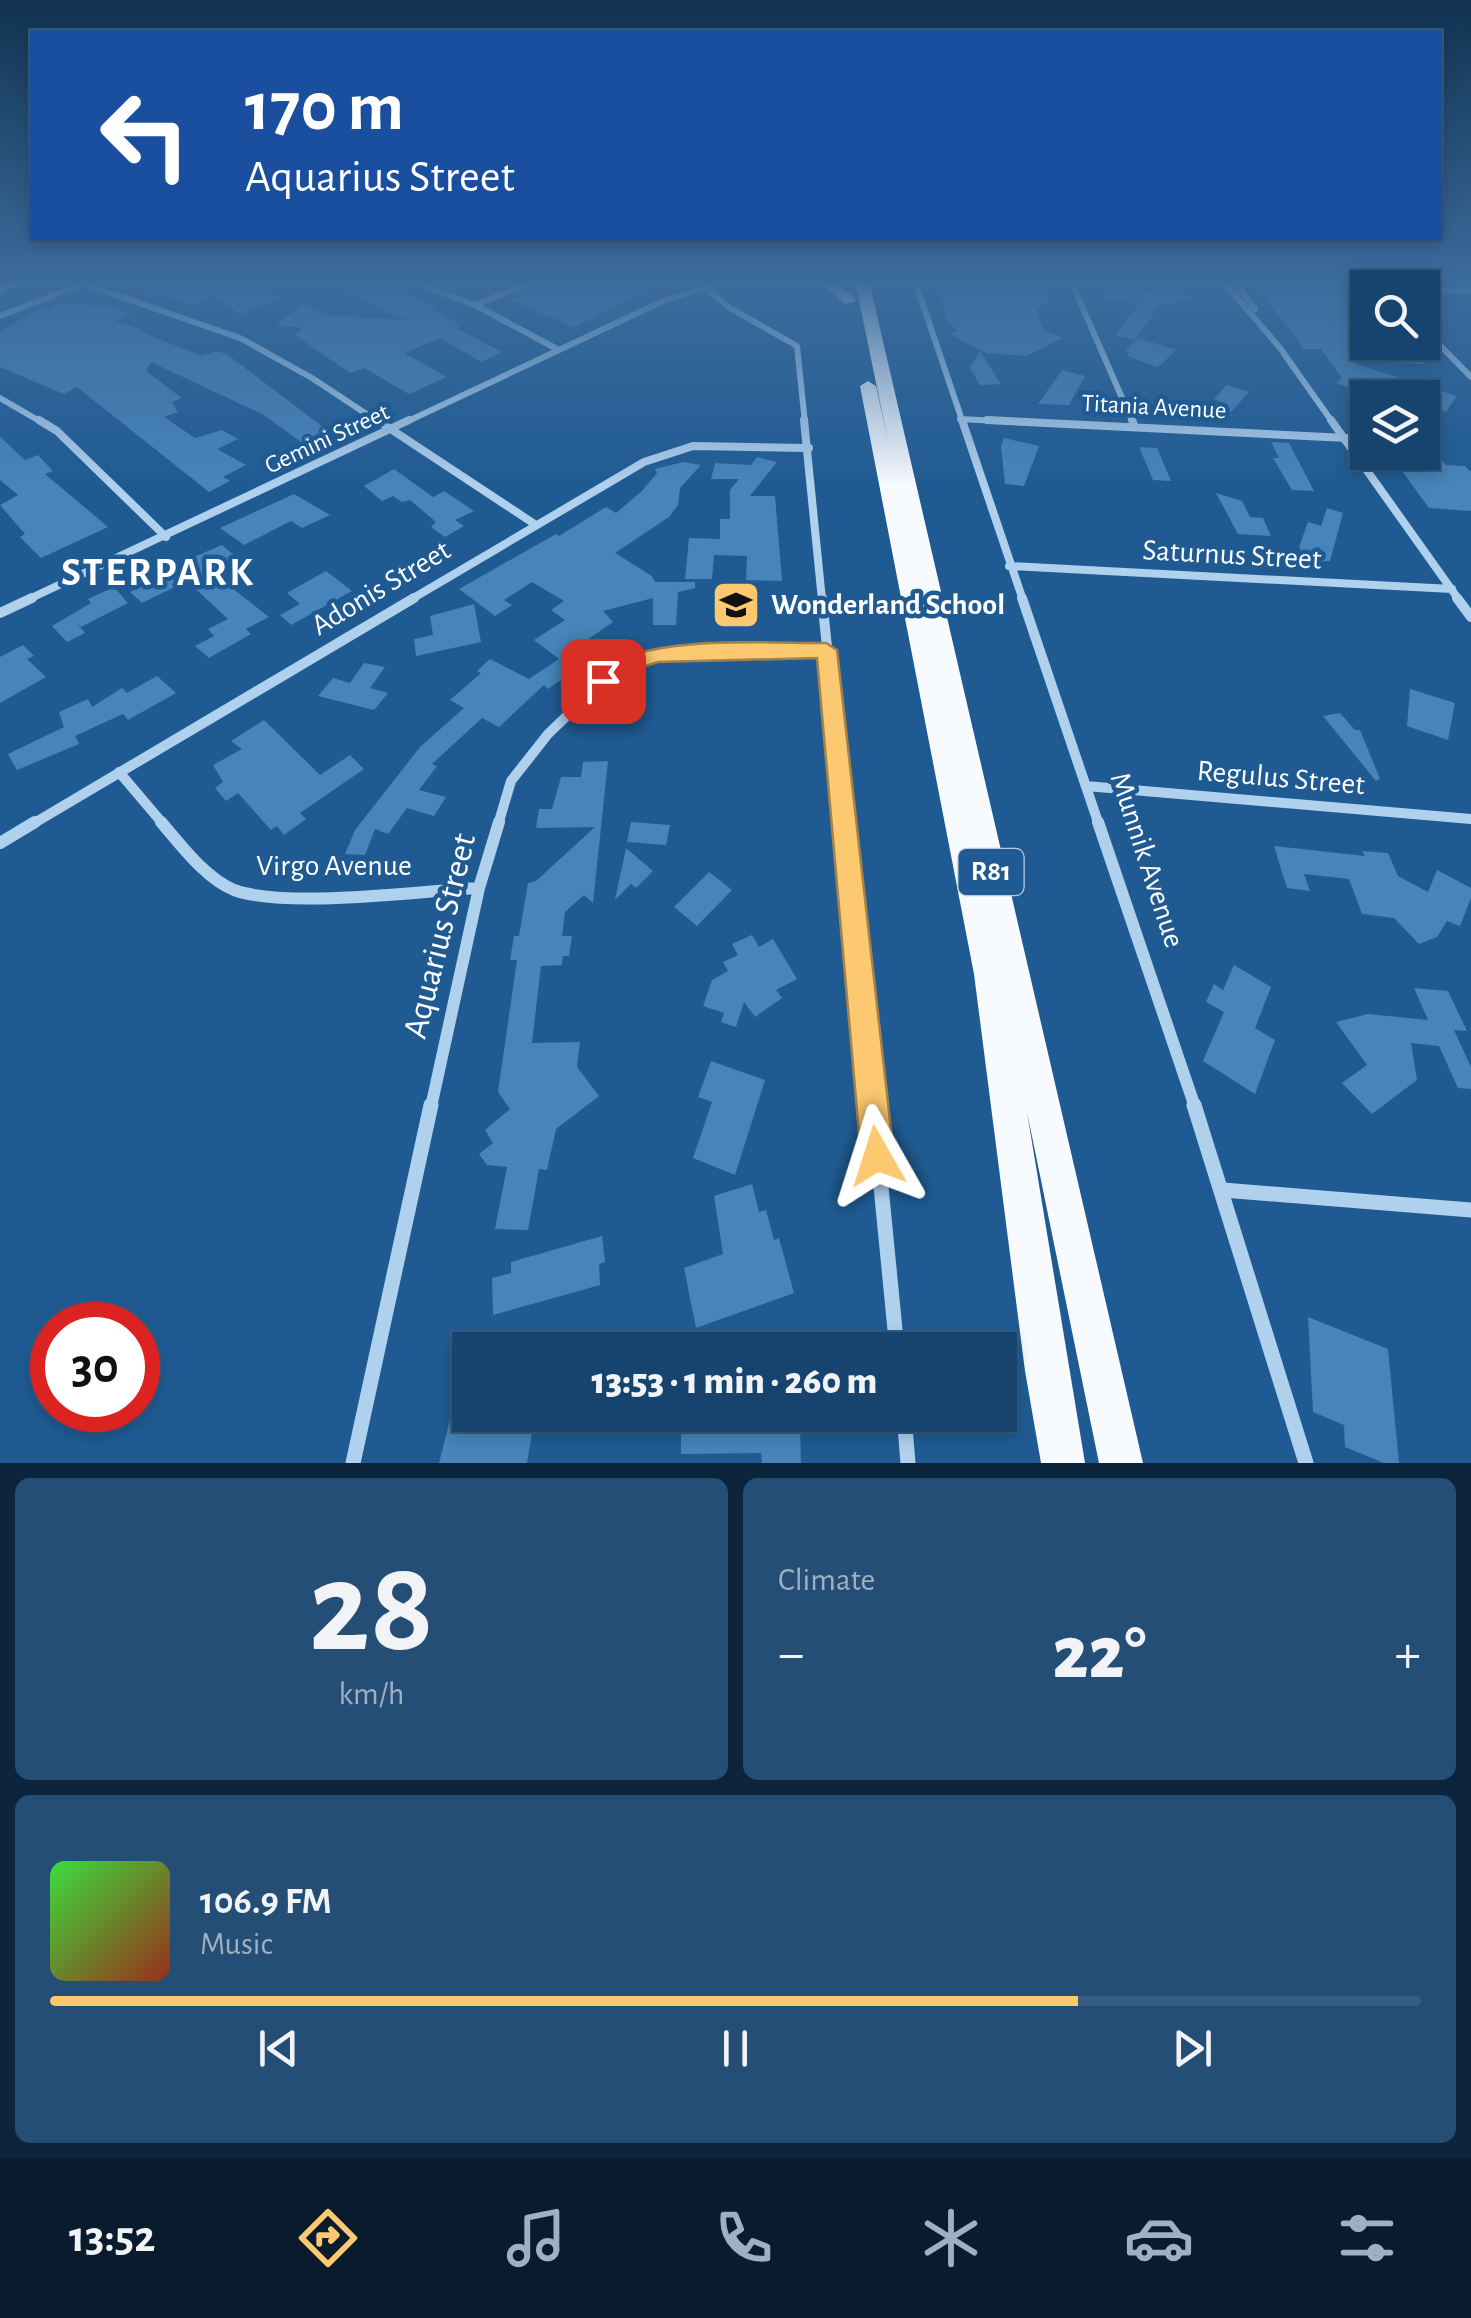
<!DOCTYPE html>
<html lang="en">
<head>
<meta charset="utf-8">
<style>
	:root { --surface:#17446e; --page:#244e76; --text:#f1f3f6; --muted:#9eb0c2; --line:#365c81; --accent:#fcc870 }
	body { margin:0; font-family:"Alegreya Sans",sans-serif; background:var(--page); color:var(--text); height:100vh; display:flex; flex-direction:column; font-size:38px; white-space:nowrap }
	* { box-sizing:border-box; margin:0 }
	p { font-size:32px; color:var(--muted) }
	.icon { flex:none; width:55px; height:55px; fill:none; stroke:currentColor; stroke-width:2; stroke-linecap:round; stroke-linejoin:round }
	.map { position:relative; height:1463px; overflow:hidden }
	.panel { display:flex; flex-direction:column; gap:15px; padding:15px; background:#0d253c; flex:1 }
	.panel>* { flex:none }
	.hud { position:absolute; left:30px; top:30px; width:1412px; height:210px; border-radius:0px; box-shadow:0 5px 15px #0003,0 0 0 2px var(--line); background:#1a4fa0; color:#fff; overflow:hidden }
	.buttons { position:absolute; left:1350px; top:270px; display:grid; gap:20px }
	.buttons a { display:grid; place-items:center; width:90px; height:90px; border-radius:0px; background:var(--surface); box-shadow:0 5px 15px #0003,0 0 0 2px var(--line); font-size:50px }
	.speed { position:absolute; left:30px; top:1302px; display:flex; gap:20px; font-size:50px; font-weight:700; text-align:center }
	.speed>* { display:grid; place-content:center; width:130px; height:130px; border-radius:50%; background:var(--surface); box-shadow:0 5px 15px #0003,0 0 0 2px var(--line); line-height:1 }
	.speed .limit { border:15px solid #d22; background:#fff; color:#111 }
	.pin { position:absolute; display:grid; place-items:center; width:85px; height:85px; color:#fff; margin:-42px; border-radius:20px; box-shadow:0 5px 15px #0006 }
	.me { position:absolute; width:110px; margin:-55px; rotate:354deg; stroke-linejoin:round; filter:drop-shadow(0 0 8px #0008) }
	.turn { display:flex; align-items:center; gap:35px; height:210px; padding:0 50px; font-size:45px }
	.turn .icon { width:130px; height:130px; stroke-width:2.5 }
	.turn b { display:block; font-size:70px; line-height:85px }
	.big { font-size:75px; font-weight:800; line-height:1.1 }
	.panel .tile { flex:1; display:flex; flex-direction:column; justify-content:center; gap:15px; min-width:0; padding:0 35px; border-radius:15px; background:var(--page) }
	.panel .dial { align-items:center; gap:0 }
	.dial b { font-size:130px; line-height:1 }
	.song { display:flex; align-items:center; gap:30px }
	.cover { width:120px; height:120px; border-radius:15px; background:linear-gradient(135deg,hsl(120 70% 55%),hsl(10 70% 35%)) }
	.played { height:10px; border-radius:5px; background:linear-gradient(90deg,var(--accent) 75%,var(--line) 75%) }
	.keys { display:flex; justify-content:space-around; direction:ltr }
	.heat { display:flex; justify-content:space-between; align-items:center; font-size:55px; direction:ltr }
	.panel .tiles { flex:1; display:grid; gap:15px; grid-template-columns:1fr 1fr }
	.tile:last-child { grid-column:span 2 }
	.trip { position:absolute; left:452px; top:1332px; width:565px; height:100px; border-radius:0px; background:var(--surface); box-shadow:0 5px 15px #0003,0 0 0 2px var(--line); font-weight:800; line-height:100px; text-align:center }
	.menu { display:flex; height:160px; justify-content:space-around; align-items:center; background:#091b2c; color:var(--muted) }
	.menu .icon { width:70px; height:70px }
	.menu .active { color:var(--accent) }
	.menu b { font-size:45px; color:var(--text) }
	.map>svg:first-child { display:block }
	.building { fill:#4784b9 }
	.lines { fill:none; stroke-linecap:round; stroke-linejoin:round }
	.minor-far4 { stroke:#b0d1ee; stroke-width:6 }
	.minor-far3 { stroke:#b0d1ee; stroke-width:8 }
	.minor-far2 { stroke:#b0d1ee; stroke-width:10 }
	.minor-far1 { stroke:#b0d1ee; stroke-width:12 }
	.minor { stroke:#b0d1ee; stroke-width:15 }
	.primary { fill:#f7fbff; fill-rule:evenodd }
	.route { fill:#fcc870; stroke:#a48249; stroke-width:2.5 }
	.labels { text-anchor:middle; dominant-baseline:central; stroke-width:9; stroke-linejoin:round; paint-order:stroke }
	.far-street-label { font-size:25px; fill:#fff; stroke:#1f5b92 }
	.shield { fill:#1f5b92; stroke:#bccede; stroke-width:2.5 }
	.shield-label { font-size:28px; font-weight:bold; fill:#fff }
	.street-label { font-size:30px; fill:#fff; stroke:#1f5b92 }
	.poi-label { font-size:30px; font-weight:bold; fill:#fff; stroke:#1f5b92; text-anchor:start }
	.near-street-label { font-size:35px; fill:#fff; stroke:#1f5b92 }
	.district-label { font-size:40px; font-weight:bold; letter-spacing:2.5px; fill:#fff; stroke:#1f5b92 }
</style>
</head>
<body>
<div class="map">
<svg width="1471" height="1463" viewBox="0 0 1471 1463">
	<rect width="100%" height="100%" fill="#1f5b92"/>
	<!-- building -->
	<path class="building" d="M181,281H212L214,291L232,283L285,298L240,314L215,296L193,305L143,290Z
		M323,281H378L438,307L432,309L461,325L456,328L502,352L481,362L441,338L404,353L447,377L409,394L364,368L350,373L295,335L303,328L276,325L304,303L325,315L406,320Z
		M558,281H668L574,327L511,300Z
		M1253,281L1360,287L1368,296V342H1406L1424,364L1354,360L1353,363L1457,396L1446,412L1422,404V398H1358L1364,392L1336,383L1342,378L1321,349H1304Z
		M998,282L1045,286L1049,300L1036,309L1043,330L1063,338L1027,356L986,353L950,334L958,331L947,322L938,287H954L953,283Z
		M1111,283L1148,292L1169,285L1193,299L1159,306L1135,340L1115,335L1144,297L1132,303L1100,296Z
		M58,303L109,306L129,313L116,321L145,331L142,332L202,356L217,351L228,355L331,433L305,445L264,415L151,362L146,371L182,398L172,402L178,412L164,417L195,438L222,430L238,439L217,449L246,465L223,477L230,481L209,492L77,387L64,394L0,367V332L38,309H49Z
		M1139,338L1176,350L1158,367L1126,356L1130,352L1125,351Z
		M980,351L1001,384L980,385L970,368Z
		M1062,370L1085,376L1069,405L1038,404Z
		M1227,385L1249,392L1231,412L1216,407L1221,402L1214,399Z
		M0,437L25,460L38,455L53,471L45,474L108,527L41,558L20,537L25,534L0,505L18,495L0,480Z
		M1004,438L1039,446L1024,486L1005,484L1001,446Z
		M1271,442L1289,443L1314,491L1292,490L1273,458H1279Z
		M1139,447L1157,448L1171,481L1153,480Z
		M1391,456L1441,459L1446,465L1465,466L1471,472V511L1429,508Z
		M757,457L777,462L750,496H775L782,581L746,580L747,556L714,555L712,579H685L689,538L720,539V519H730V490L739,479H711L715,463L751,465Z
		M683,462L701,465L680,488L678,505L669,517L615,553L652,576L655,582H695V588L678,592L676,625H653V598L603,611L613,622L561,658L566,664L560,670L568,675L548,689L544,685L499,727L482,718L432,764L437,766L419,790L446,797L434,816L407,808L388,834L375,829L365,855L345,854L355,830L420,747L464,708L450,700L481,673L477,671L490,659L529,679L559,659L534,640L565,620L551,610L564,601L532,582L504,600L512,605L495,616L459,589L556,534L559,536L606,507L616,513L642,491L657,473L655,469Z
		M394,469L433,497L444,491L474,511L455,520L464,526L445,537L431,527L436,522L410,500L402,502L393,496L382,501L364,486Z
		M1216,493L1242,501L1250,517L1263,518L1271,536L1238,534Z
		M294,494L330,515L302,528L291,521L244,545L220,528Z
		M1327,508L1343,513L1330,561L1307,562L1299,547L1308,522L1321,526Z
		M222,545L235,556L209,570L269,617L246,629L251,634L209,658L195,646L214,636L208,629L228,619L187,581L142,603L130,592L167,574L164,570Z
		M326,571L352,591L291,625L280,615L300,604L287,593Z
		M114,587L128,603L81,627L74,620L85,633L67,642L52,626L91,603L88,599Z
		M474,604L481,642L416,656L414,639L433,635L430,616Z
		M23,645L34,656L27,659L46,677L0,703V657Z
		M364,663L385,667L370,688L388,693L374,710L318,696L333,678L350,683Z
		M157,676L176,693L128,720L123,714L75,736L79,744L17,770L8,754L64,727L59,712L88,699L92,707L122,688L127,693Z
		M1410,689L1455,703L1448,740L1407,726Z
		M1340,713L1355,730H1360L1380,779L1376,781L1323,716Z
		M264,720L320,775L350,755L364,769L300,813L306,819L284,835L277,826L271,830L238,793L226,801L215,788L223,782L213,765L242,749L231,741Z
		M608,761L593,903L584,895L565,912L562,936H572L569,956H563L562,965L541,966L532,1043L580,1042L577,1067L599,1096L556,1129L547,1170L539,1169L528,1230L495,1229L507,1167L487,1165L479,1154L493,1143L485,1130L510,1109L498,1092L517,960H510L514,936H519L528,883L536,881L595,827L536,828L539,809H552L561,777H581L583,762Z
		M631,822L670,825L666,845L627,842Z
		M1274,846L1365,856L1362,851L1388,853L1398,876L1428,892L1437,870L1471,888V898L1460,926L1447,921L1437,937L1419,944L1394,918L1362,914L1349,879L1304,874L1310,891L1287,888Z
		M626,848L653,871L636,888L631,884L615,900Z
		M709,872L732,890L697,926L674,907Z
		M752,935L759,947L773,939L797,979L776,990L782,998L755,1017L744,1002L736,1027L721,1022L724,1013L703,1006L712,980L728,971L723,962L738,955L732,944Z
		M1234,965L1271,987L1255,1028L1275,1040L1255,1094L1203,1061L1224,1012L1206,1002L1214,984L1223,990Z
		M1414,988L1448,991L1467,1031L1454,1030L1471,1067V1089L1458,1088L1439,1046L1411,1043L1417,1080L1372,1114L1342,1083L1367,1065L1336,1022L1368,1014L1428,1020Z
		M711,1061L765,1080L735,1175L693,1158L712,1102L698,1097Z
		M752,1184L759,1212L766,1210L774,1240L779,1238L794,1293L696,1328L684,1268L723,1254L714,1196Z
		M602,1236L605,1262L599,1264L600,1285L493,1315L492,1278L511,1273V1262Z
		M1308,1317L1388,1349L1399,1463H1384L1345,1447L1344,1425L1313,1412Z
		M463,1369L470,1370V1415H535L527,1463H439Z
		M681,1415H793V1428H800L801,1463H762L761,1453L681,1454Z"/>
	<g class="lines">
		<!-- minor-far4 -->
		<path class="minor-far4" d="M411,281L475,305L559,350
			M915,281L963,423
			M1071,281L1133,423
			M1223,281L1280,348L1333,423
			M1234,281L1255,309
			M1379,281L1385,288
			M84,284L240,338L312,378L380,423
			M705,288L730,308L797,346L805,423
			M1422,290L1471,291
			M475,305L536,281
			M0,316L88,282
			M1422,327L1471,377
			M0,398L43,423
			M960,419L1038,423
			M404,423L663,301L727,281"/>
		<!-- minor-far3 -->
		<path class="minor-far3" d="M39,420L57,431L166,537
			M377,420L536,525
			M804,420L822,600
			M962,420L1023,600
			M987,420L1347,438
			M1132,420L1134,425
			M1331,420L1459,600
			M1009,566L1452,589
			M27,600L409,420
			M410,600L644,462L693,446L809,448"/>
		<!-- minor-far2 -->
		<path class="minor-far2" d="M822,598L845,825
			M1022,598L1099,825
			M1457,598L1471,617
			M0,613L32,598
			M119,772L164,825
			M1086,786L1471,819
			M31,825L414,598
			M498,825L511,781L548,734L603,681L628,664L658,655L826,650"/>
		<!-- minor-far1 -->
		<path class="minor-far1" d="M161,822C181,845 205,878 234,890C286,909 419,891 479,888
			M844,822L873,1107
			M1098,822L1195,1107
			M0,843L35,822
			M431,1107L479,888L499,822"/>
		<!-- minor -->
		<path class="minor" d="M873,1105L897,1350
			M1194,1105L1306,1463
			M1223,1190L1471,1210
			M904,1415L908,1463
			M353,1463L431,1105"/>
		<!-- primary -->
		<path class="primary" d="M9,281H28L0,293V284Z
			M820,281H835L857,301L845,304Z
			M855,281H869L1143,1463H1099L1027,1112L1085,1463H1041L1025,1371L974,974L860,386L868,381L876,386L888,441Z"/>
	</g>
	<!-- sky -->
	<linearGradient id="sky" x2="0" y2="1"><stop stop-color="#113250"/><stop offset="0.58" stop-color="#3c6c9d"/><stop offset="1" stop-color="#3c6c9d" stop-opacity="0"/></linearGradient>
	<rect width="1471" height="486" fill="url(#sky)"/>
	<!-- route -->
	<path class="route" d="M826,643L837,650L894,1156L889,1167L877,1172L866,1167L861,1156L817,658L658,662L636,669L603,689L592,681C626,631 770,644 826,643Z"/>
	<!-- icons -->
	<defs>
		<g id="school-square" transform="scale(2.5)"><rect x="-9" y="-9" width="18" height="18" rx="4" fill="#fcc870" stroke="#1f5b92"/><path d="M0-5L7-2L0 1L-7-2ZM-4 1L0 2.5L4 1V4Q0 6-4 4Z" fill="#111"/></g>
	</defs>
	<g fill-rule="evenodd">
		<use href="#school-square" x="736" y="605"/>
	</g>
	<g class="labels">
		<!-- far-street labels -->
		<g class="far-street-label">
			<text transform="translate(1154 407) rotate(3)">Titania Avenue</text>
			<text transform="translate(327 439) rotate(-25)">Gemini Street</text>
		</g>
		<!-- shield labels -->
		<rect class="shield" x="958.5" y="849" width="65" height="46" rx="8"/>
		<g class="shield-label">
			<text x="991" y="872">R81</text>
		</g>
		<!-- street labels -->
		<g class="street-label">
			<text transform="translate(1232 555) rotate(3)">Saturnus Street</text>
			<text transform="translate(381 588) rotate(-31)">Adonis Street</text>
			<text transform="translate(1281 778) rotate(5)">Regulus Street</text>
			<text transform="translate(1147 860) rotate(72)">Munnik Avenue</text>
			<text x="334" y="866">Virgo Avenue</text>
		</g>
		<!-- poi labels -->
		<g class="poi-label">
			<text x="771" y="605">Wonderland School</text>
		</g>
		<!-- near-street labels -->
		<g class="near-street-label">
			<text transform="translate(440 936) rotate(-76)">Aquarius Street</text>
		</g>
		<!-- district labels -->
		<g class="district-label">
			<text x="158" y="573">STERPARK</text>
		</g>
	</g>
</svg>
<div class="buttons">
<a><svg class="icon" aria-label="search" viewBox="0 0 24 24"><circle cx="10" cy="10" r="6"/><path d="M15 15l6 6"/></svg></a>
<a><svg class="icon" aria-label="layers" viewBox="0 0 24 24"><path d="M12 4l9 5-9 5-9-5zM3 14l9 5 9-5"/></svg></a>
</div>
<div class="speed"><div class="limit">30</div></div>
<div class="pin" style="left:603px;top:681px;background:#d93025"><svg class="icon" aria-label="arrive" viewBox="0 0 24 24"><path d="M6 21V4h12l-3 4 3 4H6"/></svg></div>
<svg class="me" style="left:877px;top:1156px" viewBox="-20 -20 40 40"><path d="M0-17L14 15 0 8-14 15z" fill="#fcc870" stroke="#fff" stroke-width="4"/></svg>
<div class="trip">13:53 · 1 min · 260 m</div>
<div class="hud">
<div class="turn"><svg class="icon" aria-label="left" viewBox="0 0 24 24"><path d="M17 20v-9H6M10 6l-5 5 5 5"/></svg><div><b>170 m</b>Aquarius Street</div></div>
</div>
</div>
<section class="panel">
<div class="tiles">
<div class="tile dial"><b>28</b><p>km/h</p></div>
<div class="tile"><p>Climate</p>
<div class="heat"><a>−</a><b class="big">22°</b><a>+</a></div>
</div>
<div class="tile">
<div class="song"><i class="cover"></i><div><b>106.9 FM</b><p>Music</p></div></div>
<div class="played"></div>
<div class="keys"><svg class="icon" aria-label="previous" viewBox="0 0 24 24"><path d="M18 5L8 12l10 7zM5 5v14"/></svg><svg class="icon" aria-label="pause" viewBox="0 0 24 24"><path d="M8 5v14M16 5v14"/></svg><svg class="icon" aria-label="next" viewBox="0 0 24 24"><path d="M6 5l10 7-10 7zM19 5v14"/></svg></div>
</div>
</div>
</section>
<nav class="menu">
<b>13:52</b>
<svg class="icon active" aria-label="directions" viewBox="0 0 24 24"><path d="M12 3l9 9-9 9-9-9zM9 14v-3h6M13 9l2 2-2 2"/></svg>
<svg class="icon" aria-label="music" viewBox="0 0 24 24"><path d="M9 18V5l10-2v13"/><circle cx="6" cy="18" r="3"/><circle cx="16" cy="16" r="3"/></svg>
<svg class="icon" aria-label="phone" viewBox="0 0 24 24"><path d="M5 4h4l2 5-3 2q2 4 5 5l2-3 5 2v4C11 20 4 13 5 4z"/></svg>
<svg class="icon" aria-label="climate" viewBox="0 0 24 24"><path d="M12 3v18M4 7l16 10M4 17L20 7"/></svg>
<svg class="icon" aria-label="car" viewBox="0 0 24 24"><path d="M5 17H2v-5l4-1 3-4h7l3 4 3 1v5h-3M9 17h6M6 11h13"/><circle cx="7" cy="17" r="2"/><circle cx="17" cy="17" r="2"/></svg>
<svg class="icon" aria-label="filters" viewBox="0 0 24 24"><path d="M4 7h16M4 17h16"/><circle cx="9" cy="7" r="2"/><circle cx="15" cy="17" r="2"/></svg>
</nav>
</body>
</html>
